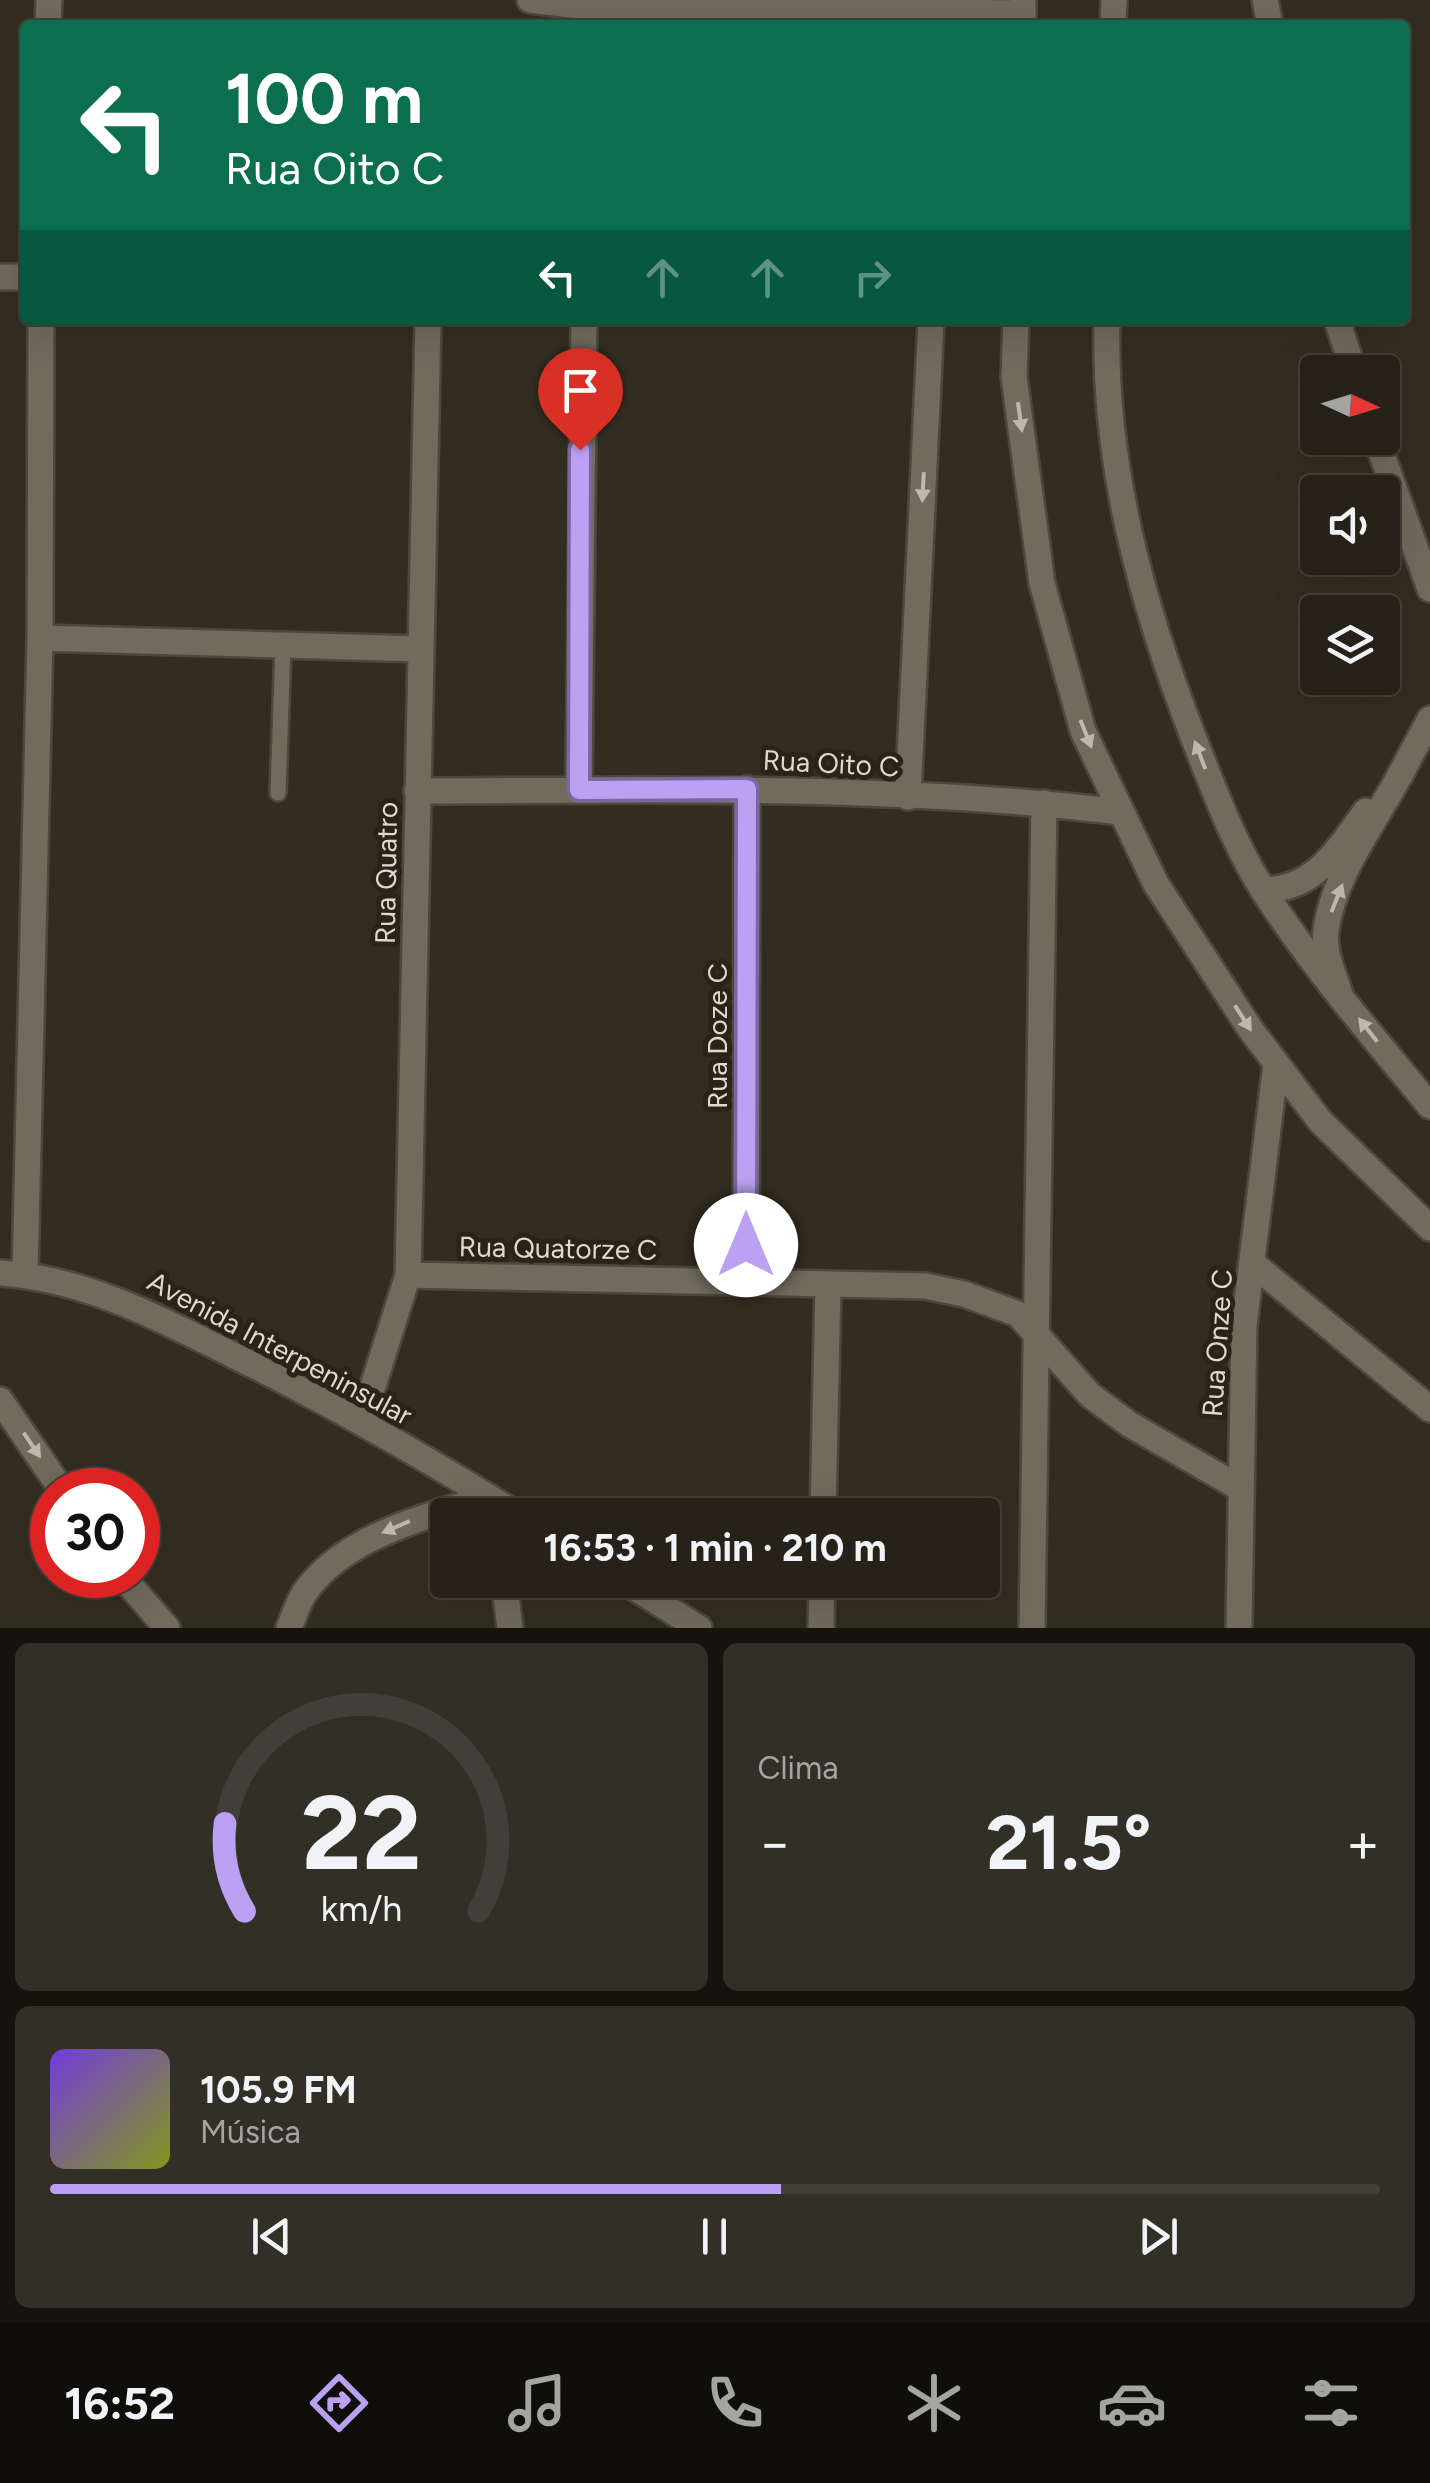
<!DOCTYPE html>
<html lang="pt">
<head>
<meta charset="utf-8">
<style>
	:root { --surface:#262219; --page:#322f26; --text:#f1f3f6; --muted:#a4a4a2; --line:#423f38; --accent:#bca0f2 }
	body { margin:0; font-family:Figtree,sans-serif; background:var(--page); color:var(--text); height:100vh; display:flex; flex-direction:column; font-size:38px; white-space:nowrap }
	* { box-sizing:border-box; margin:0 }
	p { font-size:32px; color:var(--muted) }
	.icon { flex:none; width:55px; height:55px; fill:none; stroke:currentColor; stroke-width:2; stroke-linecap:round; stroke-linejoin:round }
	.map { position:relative; height:1628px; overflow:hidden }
	.sheet { display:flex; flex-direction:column; gap:15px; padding:15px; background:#15130e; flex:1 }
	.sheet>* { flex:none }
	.hud { position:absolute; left:20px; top:20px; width:1390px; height:305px; border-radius:10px; box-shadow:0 10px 40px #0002,0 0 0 2px var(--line); background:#0b6e4f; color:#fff; overflow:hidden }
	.needle { width:65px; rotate:94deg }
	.buttons { position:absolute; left:1300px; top:355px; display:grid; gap:20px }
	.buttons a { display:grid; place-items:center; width:100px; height:100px; border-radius:10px; background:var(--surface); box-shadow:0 10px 40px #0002,0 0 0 2px var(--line); font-size:50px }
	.speed { position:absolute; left:30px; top:1468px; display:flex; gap:20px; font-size:50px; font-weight:700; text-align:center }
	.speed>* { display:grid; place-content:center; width:130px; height:130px; border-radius:50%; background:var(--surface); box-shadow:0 10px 40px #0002,0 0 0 2px var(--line); line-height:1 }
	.speed .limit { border:15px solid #d22; background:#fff; color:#111 }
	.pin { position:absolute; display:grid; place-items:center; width:85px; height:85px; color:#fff; margin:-102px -42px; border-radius:50% 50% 50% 0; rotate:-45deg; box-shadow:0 0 10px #0007 }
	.pin .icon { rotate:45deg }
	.me { position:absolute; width:110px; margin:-55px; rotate:0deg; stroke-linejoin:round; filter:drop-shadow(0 0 8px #0008) }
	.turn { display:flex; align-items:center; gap:35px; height:210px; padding:0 40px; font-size:45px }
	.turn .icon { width:130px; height:130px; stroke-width:2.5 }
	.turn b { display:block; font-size:70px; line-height:85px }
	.lanes { display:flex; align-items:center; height:95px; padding:0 40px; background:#0003; justify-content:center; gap:50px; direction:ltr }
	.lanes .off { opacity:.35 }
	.big { font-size:75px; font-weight:700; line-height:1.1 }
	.sheet .card { flex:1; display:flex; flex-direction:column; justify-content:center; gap:15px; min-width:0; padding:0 35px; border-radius:15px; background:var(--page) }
	.sheet .dial { align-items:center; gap:0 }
	.dial svg { height:260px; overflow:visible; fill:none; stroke:var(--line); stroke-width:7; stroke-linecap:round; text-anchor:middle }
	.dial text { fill:var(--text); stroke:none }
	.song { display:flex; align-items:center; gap:30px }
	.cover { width:120px; height:120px; border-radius:15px; background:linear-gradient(135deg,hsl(260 70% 55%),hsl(70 70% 35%)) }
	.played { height:10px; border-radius:5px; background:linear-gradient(90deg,var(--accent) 55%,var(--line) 55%) }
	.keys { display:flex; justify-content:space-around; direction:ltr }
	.heat { display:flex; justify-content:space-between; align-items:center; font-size:55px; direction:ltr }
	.sheet .tiles { flex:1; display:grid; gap:15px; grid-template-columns:1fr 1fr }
	.card:last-child { grid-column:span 2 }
	.trip { position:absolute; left:430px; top:1498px; width:570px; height:100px; border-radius:10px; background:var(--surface); box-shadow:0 10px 40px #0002,0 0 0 2px var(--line); font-weight:700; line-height:100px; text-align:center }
	.menu { display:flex; height:160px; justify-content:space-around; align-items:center; background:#0f0e0a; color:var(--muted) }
	.menu .icon { width:70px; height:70px }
	.menu .on { color:var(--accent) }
	.menu b { font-size:45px; color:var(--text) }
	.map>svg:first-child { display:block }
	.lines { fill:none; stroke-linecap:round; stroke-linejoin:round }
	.service-casing { stroke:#4c483e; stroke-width:20 }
	.minor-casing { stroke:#4c483e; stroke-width:30 }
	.tertiary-casing { stroke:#4c483e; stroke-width:30 }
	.service { stroke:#716a5d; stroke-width:15 }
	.minor { stroke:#716a5d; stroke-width:25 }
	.tertiary { stroke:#716a5d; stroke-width:25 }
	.oneway { fill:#bcb8ae }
	.route-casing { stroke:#7a689d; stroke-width:25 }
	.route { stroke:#bca0f2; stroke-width:18 }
	.labels { text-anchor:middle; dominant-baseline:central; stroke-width:10; stroke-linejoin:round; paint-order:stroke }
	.street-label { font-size:28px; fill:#dcd9d1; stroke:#292318 }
</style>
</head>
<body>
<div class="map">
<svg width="1430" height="1628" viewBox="0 0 1430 1628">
	<rect width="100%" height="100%" fill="#332d21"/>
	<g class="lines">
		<!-- service casing -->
		<g class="service-casing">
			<path id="service" d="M278,793L283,646"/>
		</g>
		<!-- minor casing -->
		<g class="minor-casing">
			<path id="minor" d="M530,0L597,8L1023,13
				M1265,0L1270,25
				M48,25L49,0
				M0,277H25
				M1337,320L1354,372
				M1376,438L1430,589
				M40,638L420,649
				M579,790L584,320
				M417,791C652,790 888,784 1121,812
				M908,797L931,320
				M1263,890C1315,890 1338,849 1366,811
				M1339,991C1333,972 1323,951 1326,930C1333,876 1375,822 1400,775
				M1252,1263L1430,1409
				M0,1273C87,1279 161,1319 237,1357C334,1405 426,1458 518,1515
				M25,1275L40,638L41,320
				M408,1275L925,1286L964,1294L1018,1314L1090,1395L1129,1424L1240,1488
				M746,1283L747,789
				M0,1400L62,1490
				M362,1421L408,1275L428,320
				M823,1515L828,1284
				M121,1575L167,1628
				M504,1580L510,1628
				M622,1580L699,1628
				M289,1628C294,1617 298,1602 305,1592C346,1535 426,1517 489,1497
				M821,1628L822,1580
				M1032,1628L1044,803
				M1239,1628L1244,1326L1276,1063"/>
		</g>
		<!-- tertiary casing -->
		<g class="tertiary-casing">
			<path id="tertiary" d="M1023,25V0
				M1113,25L1114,0
				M1016,320L1014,377L1042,583L1083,731L1156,884L1251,1030L1320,1121L1430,1228
				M1107,320C1103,465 1142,605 1194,739C1214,790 1234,844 1263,890C1312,966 1373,1037 1430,1106
				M1400,775L1430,719"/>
		</g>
		<!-- service -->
		<use href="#service" class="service"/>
		<!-- minor -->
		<use href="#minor" class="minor"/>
		<!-- tertiary -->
		<use href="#tertiary" class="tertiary"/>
	</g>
	<!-- one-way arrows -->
	<defs><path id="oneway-solid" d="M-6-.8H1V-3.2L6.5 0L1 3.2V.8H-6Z" transform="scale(2.5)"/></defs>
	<g class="oneway">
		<use href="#oneway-solid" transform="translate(1020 417) rotate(82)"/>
		<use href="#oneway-solid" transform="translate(923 487) rotate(93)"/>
		<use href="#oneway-solid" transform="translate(1086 734) rotate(68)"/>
		<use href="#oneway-solid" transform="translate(1200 755) rotate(-111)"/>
		<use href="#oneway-solid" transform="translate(1337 898) rotate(-68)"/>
		<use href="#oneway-solid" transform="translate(1243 1018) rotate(57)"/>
		<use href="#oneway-solid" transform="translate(1368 1030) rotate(-128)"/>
		<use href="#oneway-solid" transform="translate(32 1445) rotate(56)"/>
		<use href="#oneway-solid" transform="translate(396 1527) rotate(157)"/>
	</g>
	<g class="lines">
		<!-- route casing -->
		<g class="route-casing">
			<path id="route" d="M580,450L579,790L747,789L746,1245"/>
		</g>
		<!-- route -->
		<use href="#route" class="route"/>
	</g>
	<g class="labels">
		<!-- street labels -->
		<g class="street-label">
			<text transform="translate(831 763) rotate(3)">Rua Oito C</text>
			<text transform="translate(386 873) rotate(-89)">Rua Quatro</text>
			<text transform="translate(717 1036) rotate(-90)">Rua Doze C</text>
			<text transform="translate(558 1248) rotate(1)">Rua Quatorze C</text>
			<text transform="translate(1217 1343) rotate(-86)">Rua Onze C</text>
			<text transform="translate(280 1348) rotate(28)">Avenida Interpeninsular</text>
		</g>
	</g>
</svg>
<div class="buttons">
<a><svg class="needle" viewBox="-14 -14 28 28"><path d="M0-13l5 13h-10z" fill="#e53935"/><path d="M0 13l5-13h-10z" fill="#a4a4a2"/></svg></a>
<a><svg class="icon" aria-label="sound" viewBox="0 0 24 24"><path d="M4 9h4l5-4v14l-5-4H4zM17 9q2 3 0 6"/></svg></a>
<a><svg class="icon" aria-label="layers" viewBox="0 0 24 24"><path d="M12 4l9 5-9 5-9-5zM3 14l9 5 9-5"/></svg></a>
</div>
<div class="speed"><div class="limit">30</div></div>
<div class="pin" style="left:580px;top:450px;background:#d93025"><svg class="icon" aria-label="arrive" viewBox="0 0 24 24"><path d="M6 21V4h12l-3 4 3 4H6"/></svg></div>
<svg class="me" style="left:746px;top:1245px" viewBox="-20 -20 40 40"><circle r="19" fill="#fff"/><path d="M0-13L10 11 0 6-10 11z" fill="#bca0f2"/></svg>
<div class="trip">16:53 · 1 min · 210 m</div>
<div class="hud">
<div class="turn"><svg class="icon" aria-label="left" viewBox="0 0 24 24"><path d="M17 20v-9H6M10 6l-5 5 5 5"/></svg><div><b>100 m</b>Rua Oito C</div></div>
<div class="lanes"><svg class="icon" aria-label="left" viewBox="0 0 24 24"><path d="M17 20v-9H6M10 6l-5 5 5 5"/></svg><svg class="icon off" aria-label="ahead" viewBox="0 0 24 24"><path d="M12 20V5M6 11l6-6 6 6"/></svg><svg class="icon off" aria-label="ahead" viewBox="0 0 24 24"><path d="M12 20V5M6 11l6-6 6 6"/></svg><svg class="icon off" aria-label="right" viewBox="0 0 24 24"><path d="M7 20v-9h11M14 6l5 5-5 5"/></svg></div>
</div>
</div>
<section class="sheet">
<div class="tiles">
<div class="card dial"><svg viewBox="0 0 100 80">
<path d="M14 69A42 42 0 1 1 86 69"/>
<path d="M14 69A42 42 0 0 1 8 42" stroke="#bca0f2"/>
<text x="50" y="56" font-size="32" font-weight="700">22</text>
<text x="50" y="72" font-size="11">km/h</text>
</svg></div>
<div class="card"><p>Clima</p>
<div class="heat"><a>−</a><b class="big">21.5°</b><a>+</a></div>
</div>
<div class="card">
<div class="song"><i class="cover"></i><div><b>105.9 FM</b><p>Música</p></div></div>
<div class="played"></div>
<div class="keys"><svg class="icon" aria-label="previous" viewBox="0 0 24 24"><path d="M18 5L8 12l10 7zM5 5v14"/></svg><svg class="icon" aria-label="pause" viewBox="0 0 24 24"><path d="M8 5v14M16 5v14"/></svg><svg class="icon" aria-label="next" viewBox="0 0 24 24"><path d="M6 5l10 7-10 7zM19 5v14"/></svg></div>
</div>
</div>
</section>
<nav class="menu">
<b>16:52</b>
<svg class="icon on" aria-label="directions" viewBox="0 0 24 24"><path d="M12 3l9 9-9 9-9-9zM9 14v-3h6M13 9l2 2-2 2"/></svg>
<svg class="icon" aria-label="music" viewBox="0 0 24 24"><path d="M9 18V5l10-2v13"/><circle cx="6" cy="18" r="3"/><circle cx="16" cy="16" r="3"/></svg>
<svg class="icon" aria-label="phone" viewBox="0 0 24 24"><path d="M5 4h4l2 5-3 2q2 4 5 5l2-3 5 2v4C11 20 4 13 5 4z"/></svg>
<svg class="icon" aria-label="climate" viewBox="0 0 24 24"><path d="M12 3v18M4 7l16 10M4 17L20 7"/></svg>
<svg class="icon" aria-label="car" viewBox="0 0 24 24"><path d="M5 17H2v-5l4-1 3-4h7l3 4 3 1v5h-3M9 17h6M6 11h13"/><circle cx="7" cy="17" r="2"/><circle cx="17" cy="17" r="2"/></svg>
<svg class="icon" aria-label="filters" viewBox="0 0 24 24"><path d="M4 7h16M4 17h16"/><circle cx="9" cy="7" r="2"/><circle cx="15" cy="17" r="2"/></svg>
</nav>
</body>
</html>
